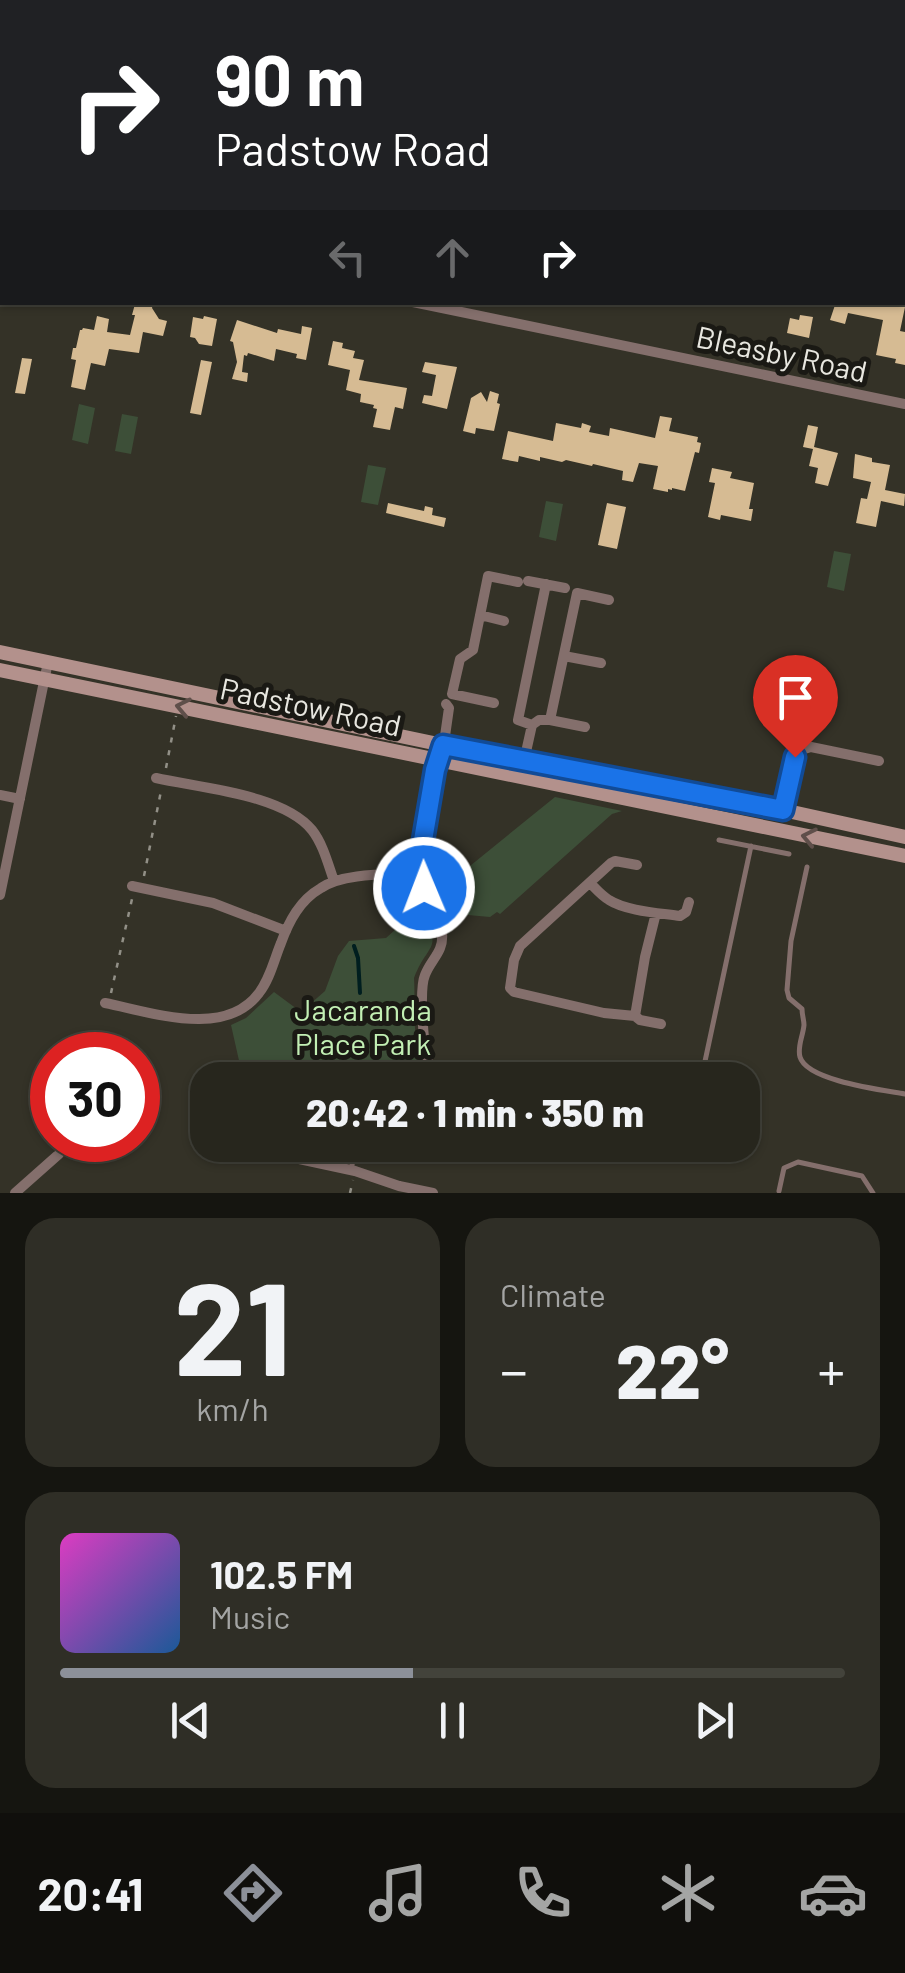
<!DOCTYPE html>
<html lang="en">
<head>
<meta charset="utf-8">
<style>
	:root { --surface:#27261d; --page:#2f2e26; --text:#f1f3f6; --muted:#a4a5a4; --line:#43433b; --accent:#8c9099 }
	body { margin:0; font-family:Barlow,sans-serif; background:var(--page); color:var(--text); height:100vh; display:flex; flex-direction:column; font-size:38px; white-space:nowrap }
	* { box-sizing:border-box; margin:0 }
	p { font-size:32px; color:var(--muted) }
	.icon { flex:none; width:55px; height:55px; fill:none; stroke:currentColor; stroke-width:2; stroke-linecap:round; stroke-linejoin:round }
	.map { position:relative; height:1193px; overflow:hidden }
	.side { display:flex; flex-direction:column; gap:25px; padding:25px; background:#151510; flex:1 }
	.side>* { flex:none }
	.guide { position:absolute; left:0px; top:0px; width:905px; height:305px; box-shadow:0 2px 8px #0004,0 0 0 2px var(--line); background:#202124; color:#fff; overflow:hidden }
	.speed { position:absolute; left:30px; top:1032px; display:flex; gap:20px; font-size:50px; font-weight:700; text-align:center }
	.speed>* { display:grid; place-content:center; width:130px; height:130px; border-radius:50%; background:var(--surface); box-shadow:0 2px 8px #0004,0 0 0 2px var(--line); line-height:1 }
	.speed .limit { border:15px solid #d22; background:#fff; color:#111 }
	.pin { position:absolute; display:grid; place-items:center; width:85px; height:85px; color:#fff; margin:-102px -42px; border-radius:50% 50% 50% 0; rotate:-45deg; box-shadow:0 0 10px #0007 }
	.pin .icon { rotate:45deg }
	.me { position:absolute; width:110px; margin:-55px; rotate:359deg; stroke-linejoin:round; filter:drop-shadow(0 0 8px #0008) }
	.turn { display:flex; align-items:center; gap:35px; height:210px; padding:0 50px; font-size:45px }
	.turn .icon { width:130px; height:130px; stroke-width:2.5 }
	.turn b { display:block; font-size:70px; line-height:85px }
	.lanes { display:flex; align-items:center; height:95px; padding:0 50px; background:#0003; justify-content:center; gap:50px; direction:ltr }
	.lanes .off { opacity:.35 }
	.big { font-size:75px; font-weight:800; line-height:1.1 }
	.side .widget { flex:1; display:flex; flex-direction:column; justify-content:center; gap:15px; min-width:0; padding:0 35px; border-radius:30px; background:var(--page) }
	.side .dial { align-items:center; gap:0 }
	.dial b { font-size:130px; line-height:1 }
	.song { display:flex; align-items:center; gap:30px }
	.cover { width:120px; height:120px; border-radius:15px; background:linear-gradient(135deg,hsl(310 70% 55%),hsl(210 70% 35%)) }
	.played { height:10px; border-radius:5px; background:linear-gradient(90deg,var(--accent) 45%,var(--line) 45%) }
	.keys { display:flex; justify-content:space-around; direction:ltr }
	.heat { display:flex; justify-content:space-between; align-items:center; font-size:55px; direction:ltr }
	.side .tiles { flex:1; display:grid; gap:25px; grid-template-columns:1fr 1fr }
	.widget:last-child { grid-column:span 2 }
	.trip { position:absolute; left:190px; top:1062px; width:570px; height:100px; border-radius:30px; background:var(--surface); box-shadow:0 2px 8px #0004,0 0 0 2px var(--line); font-weight:800; line-height:100px; text-align:center }
	.tabs { display:flex; height:160px; justify-content:space-around; align-items:center; background:#100f0c; color:var(--muted) }
	.tabs .icon { width:70px; height:70px }
	.tabs .current { color:var(--accent) }
	.tabs b { font-size:45px; color:var(--text) }
	.map>svg:first-child { display:block }
	.green { fill:#3d4f38 }
	.lines { fill:none; stroke-linecap:round; stroke-linejoin:round }
	.stream { stroke:#001e1f; stroke-width:4 }
	.building { fill:#d6bb93 }
	.path { stroke:#929087; stroke-width:2.5; stroke-dasharray:5 8; stroke-linecap:butt }
	.service { stroke:#846f6c; stroke-width:5 }
	.minor { stroke:#846f6c; stroke-width:10 }
	.tertiary { stroke:#846f6c; stroke-width:12 }
	.secondary { stroke:#b3918c; stroke-width:14 }
	.oneway { stroke:#5f4f4a }
	.route-casing { stroke:#114b97; stroke-width:25 }
	.route { stroke:#1a73e8; stroke-width:18 }
	.labels { text-anchor:middle; dominant-baseline:central; stroke-width:10; stroke-linejoin:round; paint-order:stroke }
	.street-label { font-size:30px; fill:#e8e7e0; stroke:#1a1914 }
	.park-label { font-size:30px; fill:#c2efb4; stroke:#1a1914 }
</style>
</head>
<body>
<div class="map">
<svg width="905" height="1193" viewBox="0 0 905 1193">
	<rect width="100%" height="100%" fill="#343227"/>
	<!-- green -->
	<path class="green" d="M194,0H905V175L902,174V2H189Z
		M79,404L95,408L88,444L72,440Z
		M122,414L138,417L131,454L115,451Z
		M368,465L386,468L378,505L361,502Z
		M546,501L563,504L556,541L539,537Z
		M834,551L851,554L844,591L827,587Z
		M555,797L622,811L612,814L500,914L497,912L490,917L468,915L455,922L434,888L440,883L444,887Z
		M417,910C446,950 428,941 414,978C416,1008 410,1058 430,1080H223L240,1065L231,1025L246,1018L274,992L301,1012L325,991L338,956L349,941L386,938Z"/>
	<g class="lines">
		<!-- stream -->
		<path class="stream" d="M456,2L458,0
			M0,104L2,103
			M354,946L358,958L360,993"/>
	</g>
	<!-- building -->
	<path class="building" d="M140,302L153,303L152,308L159,319L167,321L163,336L143,332L139,353L109,349L105,366L91,363L85,390L71,387L76,360L71,359L73,348H76L80,330H82L83,328L94,330L97,316L109,319L107,332L130,335L135,315H132L135,304H140Z
		M836,302H882L905,307L900,331L905,332V365L895,363L896,359L876,355L883,320L848,313L845,324L830,320Z
		M800,315L813,317L809,338L787,333L790,318L799,320Z
		M204,316L217,319L212,346L199,344L195,338L190,337L193,317L203,319Z
		M237,320L277,333L278,329L301,334L302,326L312,328L306,360L296,358L297,354L276,349L274,361L248,353L247,356L244,355L242,372L248,373L247,382L232,379L237,362L233,342L230,341Z
		M333,341L343,343L342,348L355,351L353,358L364,360L359,380L407,388L403,409L395,407L390,430L373,427L377,409L373,408L374,405L360,402L361,394L346,390L350,370L328,365Z
		M22,358L32,359L25,394L15,393Z
		M201,360L212,362L201,415L190,413Z
		M425,362L457,367L447,409L422,403L424,395L432,396L436,375L422,372Z
		M490,391L499,394L497,403L500,404L494,431L476,428L475,434L463,431L471,398L481,392L487,402Z
		M660,416L672,418L669,431L698,437L697,442L701,443L699,453L695,452L685,491L672,488V490L668,489V492L653,489L658,466L639,463L633,482L622,480L623,471L593,464L592,466L566,460L562,462L540,457V461L519,456L518,462L502,459L508,431L553,441L556,423L581,428L582,423L591,426L589,432L609,436L610,428L655,438Z
		M808,425L818,427L814,447L838,453L828,486L815,483L818,468L809,466L813,449L803,447Z
		M855,454L872,458V462L890,465L885,490L905,494L904,506L881,501L876,527L856,523L861,498L867,499L871,482L853,478Z
		M712,468L732,472L730,478L754,483L749,509H753L751,521L721,515L720,520L708,517L715,483L709,482Z
		M388,503L424,511L425,506L433,508L432,515L446,518L444,527L386,513Z
		M607,503L626,507L617,549L598,545Z"/>
	<g class="lines">
		<!-- path -->
		<path class="path" d="M169,2L173,0
			M166,768L176,716
			M144,876L161,791
			M111,993L132,899
			M350,1193L353,1180"/>
		<!-- service -->
		<path class="service" d="M719,840L789,854
			M807,867L791,941L787,990L789,998L802,1009C802,1015 804,1020 804,1025C803,1036 797,1047 800,1057C807,1081 883,1090 905,1094
			M701,1080L751,846
			M687,1146L688,1145
			M351,1170L356,1145
			M779,1191L784,1168L798,1162L862,1176L873,1193"/>
		<!-- minor -->
		<path class="minor" d="M38,2L39,0
			M413,302L905,404
			M528,581L565,588
			M546,584L518,720L532,725L539,720H550L577,593L609,600
			M480,615L504,621
			M564,656L601,663
			M494,703L452,694L460,659L473,650L488,576L518,582
			M446,704L449,708L445,736L435,766L420,859C420,874 423,890 429,904C433,914 440,922 442,933C444,952 431,959 425,975C419,989 423,1056 431,1068C438,1077 449,1078 459,1080
			M550,720L585,727
			M524,761L532,725
			M156,778C200,788 283,794 312,830C323,844 328,864 334,881
			M0,795L20,799
			M783,810L795,757L801,750L811,747L879,761
			M637,865L615,861L611,863L520,946L514,960L510,988L514,992L604,1013L635,1016L645,957L656,913
			M591,884C596,889 602,896 609,900C626,911 660,913 680,916L686,912L689,902
			M132,886L213,903L286,931
			M0,895L48,662
			M105,1003C151,1012 225,1039 259,993C270,979 274,960 281,943C289,921 300,900 321,888C345,872 391,875 420,873
			M635,1016L640,1020L661,1024
			M290,1157L355,1171L399,1186L433,1193
			M15,1193L59,1154L64,1140"/>
		<!-- tertiary -->
		<path class="tertiary" d="M134,2L138,0
			M0,45L2,44"/>
		<!-- secondary -->
		<path class="secondary" d="M0,652L443,745L783,810L905,837
			M0,670L905,856"/>
	</g>
	<!-- one-way arrows -->
	<defs><path id="oneway-chevron" d="M-2-3.5L2.5 0L-2 3.5" fill="none" stroke-width="1.6" stroke-linecap="round" stroke-linejoin="round" transform="scale(2.5)"/></defs>
	<g class="oneway">
		<use href="#oneway-chevron" transform="translate(183 707) rotate(-168)"/>
		<use href="#oneway-chevron" transform="translate(809 837) rotate(-168)"/>
	</g>
	<g class="lines">
		<!-- route casing -->
		<g class="route-casing">
			<path id="route" d="M424,888L420,873V858L435,770L443,745L783,810L795,757"/>
		</g>
		<!-- route -->
		<use href="#route" class="route"/>
	</g>
	<g class="labels">
		<!-- street labels -->
		<g class="street-label">
			<text transform="translate(782 353) rotate(12)">Bleasby Road</text>
			<text transform="translate(311 706) rotate(12)">Padstow Road</text>
		</g>
		<!-- park labels -->
		<g class="park-label">
			<text x="363" y="1009">Jacaranda<tspan x="363" dy="34">Place Park</tspan></text>
		</g>
	</g>
</svg>
<div class="speed"><div class="limit">30</div></div>
<div class="pin" style="left:795px;top:757px;background:#d93025"><svg class="icon" aria-label="arrive" viewBox="0 0 24 24"><path d="M6 21V4h12l-3 4 3 4H6"/></svg></div>
<svg class="me" style="left:424px;top:888px" viewBox="-20 -20 40 40"><circle r="17" fill="#1a73e8" stroke="#fff" stroke-width="3"/><path d="M0-11L8 9 0 5-8 9z" fill="#fff"/></svg>
<div class="trip">20:42 · 1 min · 350 m</div>
<div class="guide">
<div class="turn"><svg class="icon" aria-label="right" viewBox="0 0 24 24"><path d="M7 20v-9h11M14 6l5 5-5 5"/></svg><div><b>90 m</b>Padstow Road</div></div>
<div class="lanes"><svg class="icon off" aria-label="left" viewBox="0 0 24 24"><path d="M17 20v-9H6M10 6l-5 5 5 5"/></svg><svg class="icon off" aria-label="ahead" viewBox="0 0 24 24"><path d="M12 20V5M6 11l6-6 6 6"/></svg><svg class="icon" aria-label="right" viewBox="0 0 24 24"><path d="M7 20v-9h11M14 6l5 5-5 5"/></svg></div>
</div>
</div>
<section class="side">
<div class="tiles">
<div class="widget dial"><b>21</b><p>km/h</p></div>
<div class="widget"><p>Climate</p>
<div class="heat"><a>−</a><b class="big">22°</b><a>+</a></div>
</div>
<div class="widget">
<div class="song"><i class="cover"></i><div><b>102.5 FM</b><p>Music</p></div></div>
<div class="played"></div>
<div class="keys"><svg class="icon" aria-label="previous" viewBox="0 0 24 24"><path d="M18 5L8 12l10 7zM5 5v14"/></svg><svg class="icon" aria-label="pause" viewBox="0 0 24 24"><path d="M8 5v14M16 5v14"/></svg><svg class="icon" aria-label="next" viewBox="0 0 24 24"><path d="M6 5l10 7-10 7zM19 5v14"/></svg></div>
</div>
</div>
</section>
<nav class="tabs">
<b>20:41</b>
<svg class="icon current" aria-label="directions" viewBox="0 0 24 24"><path d="M12 3l9 9-9 9-9-9zM9 14v-3h6M13 9l2 2-2 2"/></svg>
<svg class="icon" aria-label="music" viewBox="0 0 24 24"><path d="M9 18V5l10-2v13"/><circle cx="6" cy="18" r="3"/><circle cx="16" cy="16" r="3"/></svg>
<svg class="icon" aria-label="phone" viewBox="0 0 24 24"><path d="M5 4h4l2 5-3 2q2 4 5 5l2-3 5 2v4C11 20 4 13 5 4z"/></svg>
<svg class="icon" aria-label="climate" viewBox="0 0 24 24"><path d="M12 3v18M4 7l16 10M4 17L20 7"/></svg>
<svg class="icon" aria-label="car" viewBox="0 0 24 24"><path d="M5 17H2v-5l4-1 3-4h7l3 4 3 1v5h-3M9 17h6M6 11h13"/><circle cx="7" cy="17" r="2"/><circle cx="17" cy="17" r="2"/></svg>
</nav>
</body>
</html>
